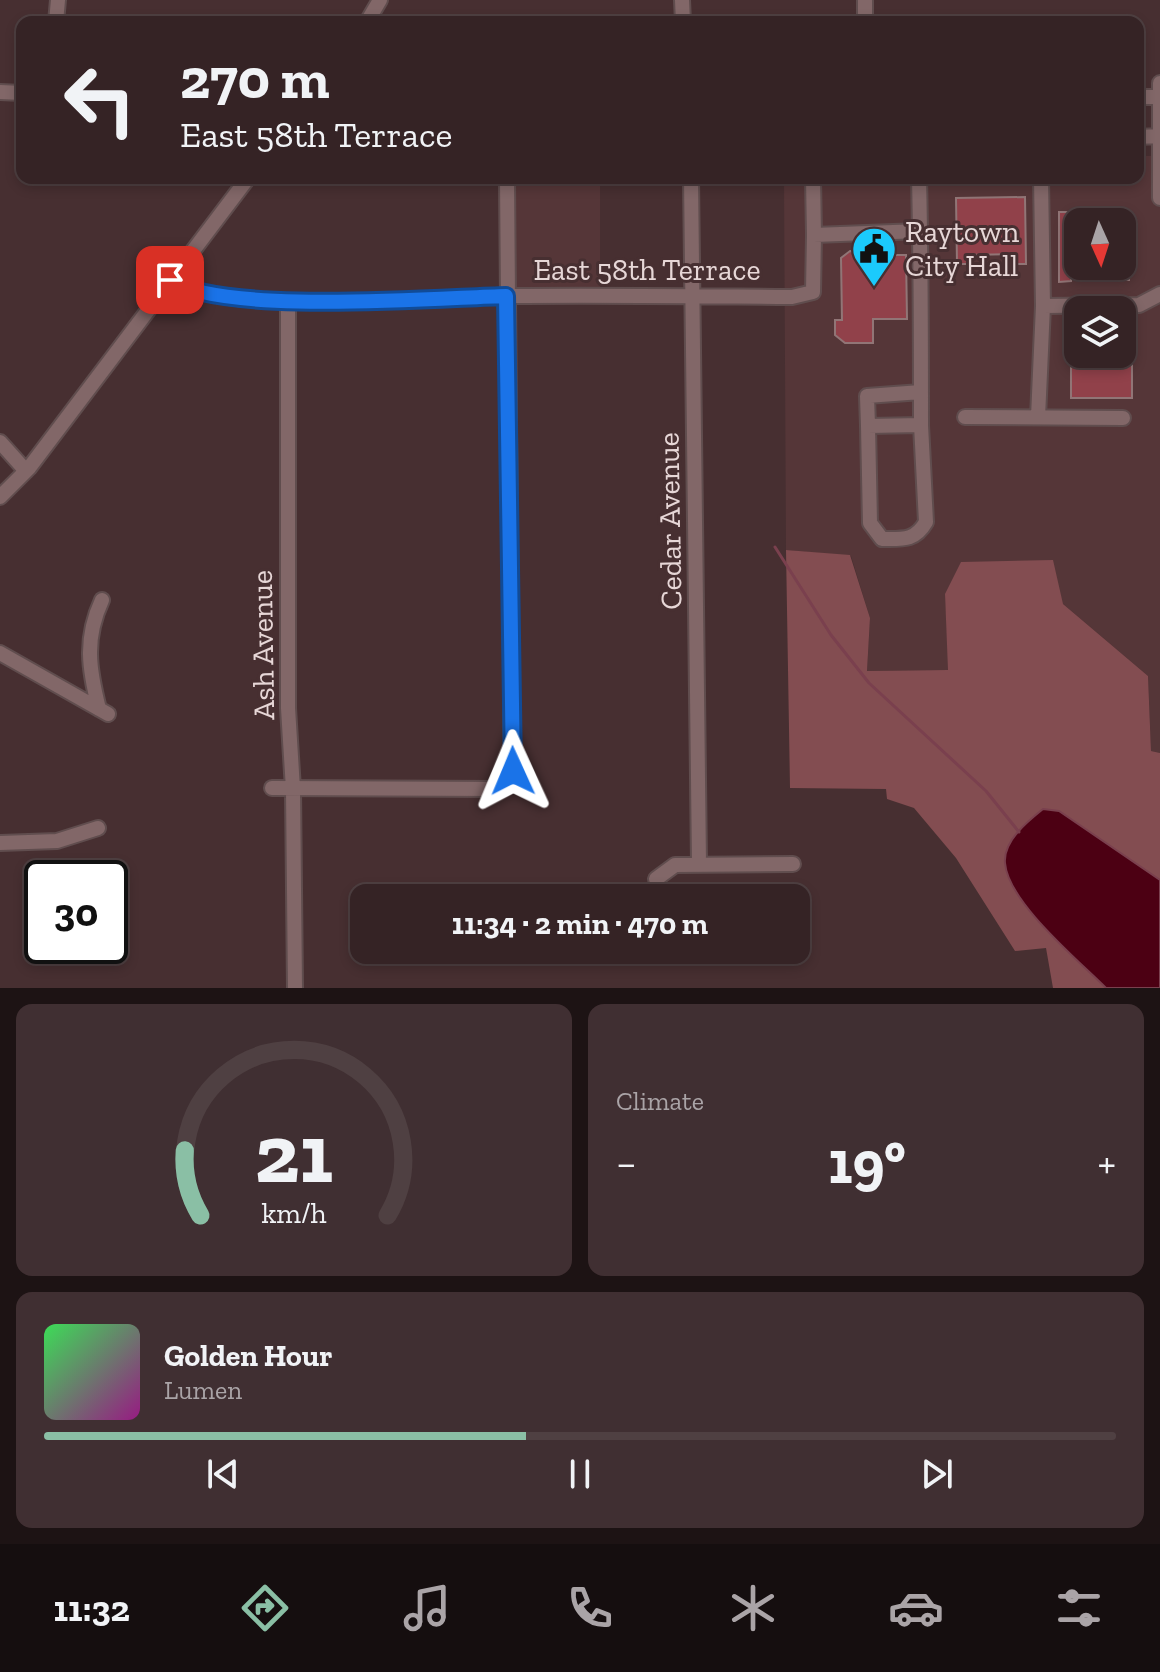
<!DOCTYPE html>
<html lang="en">
<head>
<meta charset="utf-8">
<style>
	:root { --surface:#352325; --page:#402f32; --text:#f1f3f6; --muted:#aaa4a7; --line:#4f4042; --accent:#8abfa5 }
	body { margin:0; font-family:"Zilla Slab",serif; background:var(--page); color:var(--text); height:100vh; display:flex; flex-direction:column; font-size:30px; white-space:nowrap }
	* { box-sizing:border-box; margin:0 }
	p { font-size:26px; color:var(--muted) }
	.icon { flex:none; width:44px; height:44px; fill:none; stroke:currentColor; stroke-width:2; stroke-linecap:round; stroke-linejoin:round }
	.map { position:relative; height:988px; overflow:hidden }
	.panel { display:flex; flex-direction:column; gap:16px; padding:16px; background:#1d1314; flex:1 }
	.panel>* { flex:none }
	.hud { position:absolute; left:16px; top:16px; width:1128px; height:168px; border-radius:16px; box-shadow:0 4px 12px #0003,0 0 0 2px var(--line); background:#352325; color:var(--text); overflow:hidden }
	.needle { width:52px; rotate:177deg }
	.tools { position:absolute; left:1064px; top:208px; display:grid; gap:16px }
	.tools a { display:grid; place-items:center; width:72px; height:72px; border-radius:16px; background:var(--surface); box-shadow:0 4px 12px #0003,0 0 0 2px var(--line); font-size:40px }
	.speed { position:absolute; left:24px; top:860px; display:flex; gap:16px; font-size:40px; font-weight:700; text-align:center }
	.speed>* { display:grid; place-content:center; width:104px; height:104px; border-radius:50%; background:var(--surface); box-shadow:0 4px 12px #0003,0 0 0 2px var(--line); line-height:1 }
	.speed .limit { border:4px solid #111; border-radius:12px; background:#fff; color:#111 }
	.pin { position:absolute; display:grid; place-items:center; width:68px; height:68px; color:#fff; margin:-34px; border-radius:16px; box-shadow:0 4px 12px #0006 }
	.me { position:absolute; width:88px; margin:-44px; rotate:359deg; stroke-linejoin:round; filter:drop-shadow(0 0 6px #0008) }
	.turn { display:flex; align-items:center; gap:28px; height:168px; padding:0 32px; font-size:36px }
	.turn .icon { width:104px; height:104px; stroke-width:2.5 }
	.turn b { display:block; font-size:56px; line-height:68px }
	.big { font-size:60px; font-weight:800; line-height:1.1 }
	.panel .tile { flex:1; display:flex; flex-direction:column; justify-content:center; gap:12px; min-width:0; padding:0 28px; border-radius:16px; background:var(--page) }
	.panel .dial { align-items:center; gap:0 }
	.dial svg { height:208px; overflow:visible; fill:none; stroke:var(--line); stroke-width:7; stroke-linecap:round; text-anchor:middle }
	.dial text { fill:var(--text); stroke:none }
	.song { display:flex; align-items:center; gap:24px }
	.cover { width:96px; height:96px; border-radius:12px; background:linear-gradient(135deg,hsl(130 70% 55%),hsl(310 70% 35%)) }
	.played { height:8px; border-radius:4px; background:linear-gradient(90deg,var(--accent) 45%,var(--line) 45%) }
	.keys { display:flex; justify-content:space-around; direction:ltr }
	.heat { display:flex; justify-content:space-between; align-items:center; font-size:44px; direction:ltr }
	.panel .tiles { flex:1; display:grid; gap:16px; grid-template-columns:1fr 1fr }
	.tile:last-child { grid-column:span 2 }
	.trip { position:absolute; left:350px; top:884px; width:460px; height:80px; border-radius:16px; background:var(--surface); box-shadow:0 4px 12px #0003,0 0 0 2px var(--line); font-weight:800; line-height:80px; text-align:center }
	.tabs { display:flex; height:128px; justify-content:space-around; align-items:center; background:#150e0f; color:var(--muted) }
	.tabs .icon { width:56px; height:56px }
	.tabs .active { color:var(--accent) }
	.tabs b { font-size:36px; color:var(--text) }
	.map>svg:first-child { display:block }
	.built { fill:#553638; fill-rule:evenodd }
	.green { fill:#834d51 }
	.water { fill:#4c0013; stroke:#7a404e; stroke-width:2 }
	.lines { fill:none; stroke-linecap:round; stroke-linejoin:round }
	.stream { stroke:#7a404e; stroke-width:3 }
	.building { fill:#91414a; stroke:#917576; stroke-width:2; fill-rule:evenodd }
	.minor-casing { stroke:#604d4e; stroke-width:18 }
	.minor { stroke:#826768; stroke-width:14 }
	.route-casing { stroke:#114b97; stroke-width:20 }
	.route { stroke:#1a73e8; stroke-width:14 }
	.labels { text-anchor:middle; dominant-baseline:central; stroke-width:6; stroke-linejoin:round; paint-order:stroke }
	.poi-label { font-size:30px; fill:#e7d7d7; stroke:#472f31; text-anchor:start }
	.street-label { font-size:30px; fill:#e7d7d7; stroke:#472f31 }
</style>
</head>
<body>
<div class="map">
<svg width="1160" height="988" viewBox="0 0 1160 988">
	<rect width="100%" height="100%" fill="#472f31"/>
	<!-- built -->
	<path class="built" d="M1138,156H1160V753L1151,751L1148,676L1063,604L945,594L949,670L867,671L870,618L851,556L786,550L784,178H1138ZM1078,222H1122V266H1078ZM1078,310H1122V354H1078Z
		M511,178H600V290H523L514,286Z"/>
	<!-- green -->
	<path class="green" d="M786,550L850,555L870,618L867,671L948,670L945,594L961,562L1053,560L1063,604L1148,676L1151,751L1160,753V880L1058,811L1043,809L1009,844L1011,882L1027,906L1106,988H1053L1046,948L1015,951L956,858L914,808L887,799L886,789L790,788Z"/>
	<!-- water -->
	<path class="water" d="M1043,809L1059,811L1160,880V988H1106C1078,960 1008,902 1005,863C1003,841 1028,821 1043,809Z"/>
	<g class="lines">
		<!-- stream -->
		<path class="stream" d="M775,547L831,635L869,683L986,791L1019,832"/>
	</g>
	<!-- building -->
	<path class="building" d="M539,178H588V183L539,184Z
		M1025,197L1026,264H1016V254L968,255V264H957L956,198Z
		M1059,212H1129V280H1118V270H1071V281L1059,282ZM1078,222H1122V266H1078Z
		M850,251L863,255H906L907,319H873V343H845L835,335V320H842L841,258Z
		M1071,331H1078V354H1122V331H1132V398H1071Z"/>
	<g class="lines">
		<!-- minor casing -->
		<g class="minor-casing">
			<path id="minor" d="M682,0L683,22
				M865,0V22
				M56,22L58,0
				M367,22L380,0
				M1160,83V198
				M0,92L22,93
				M1138,97H1160
				M1138,137L1160,136
				M691,178L699,864
				M813,178L814,235
				M919,178C921,260 921,342 921,425L868,426L867,396L921,392
				M170,280C224,316 433,297 506,296C601,295 697,296 792,297L813,292L814,235L920,231
				M288,301V708L293,789L295,988
				M1043,306L1139,305L1160,294
				M965,417L1123,418
				M1038,417L1043,306L1041,178
				M868,426L870,523L882,539C903,539 915,541 926,522L921,425
				M0,442L26,471
				M0,497L29,468L248,178
				M0,653L108,714
				M99,709C89,669 84,639 102,600
				M272,788L501,789L512,781L507,178
				M0,843L57,841L98,828
				M656,879L675,865L793,864"/>
		</g>
		<!-- minor -->
		<use href="#minor" class="minor"/>
	</g>
	<g class="lines">
		<!-- route casing -->
		<g class="route-casing">
			<path id="route" d="M170,280C223,315 434,298 506,296L513,771"/>
		</g>
		<!-- route -->
		<use href="#route" class="route"/>
	</g>
	<!-- icons -->
	<defs>
		<g id="civic-pin" transform="scale(2.3)"><path d="M0 17L-7.5 6A9.5 9.5 0 1 1 7.5 6Z" fill="#1bcafc" stroke="#472f31"/><path d="M-.6-6.5H3V-4.5H.6V-3L4-1V1h2V6H-6V1h2V-1L-.6-3ZM-1.2 2.5V6h2.4V2.5Z" fill="#111"/></g>
	</defs>
	<g fill-rule="evenodd">
		<use href="#civic-pin" x="874" y="249"/>
	</g>
	<g class="labels">
		<!-- poi labels -->
		<g class="poi-label">
			<text x="905" y="232">Raytown<tspan x="905" dy="34">City Hall</tspan></text>
		</g>
		<!-- street labels -->
		<g class="street-label">
			<text x="647" y="270">East 58th Terrace</text>
			<text transform="translate(670 521) rotate(-91)">Cedar Avenue</text>
			<text transform="translate(263 645) rotate(-91)">Ash Avenue</text>
		</g>
	</g>
</svg>
<div class="tools">
<a><svg class="needle" viewBox="-14 -14 28 28"><path d="M0-13l5 13h-10z" fill="#e53935"/><path d="M0 13l5-13h-10z" fill="#aaa4a7"/></svg></a>
<a><svg class="icon" aria-label="layers" viewBox="0 0 24 24"><path d="M12 4l9 5-9 5-9-5zM3 14l9 5 9-5"/></svg></a>
</div>
<div class="speed"><div class="limit">30</div></div>
<div class="pin" style="left:170px;top:280px;background:#d93025"><svg class="icon" aria-label="arrive" viewBox="0 0 24 24"><path d="M6 21V4h12l-3 4 3 4H6"/></svg></div>
<svg class="me" style="left:513px;top:771px" viewBox="-20 -20 40 40"><path d="M0-17L14 15 0 8-14 15z" fill="#1a73e8" stroke="#fff" stroke-width="4"/></svg>
<div class="trip">11:34 · 2 min · 470 m</div>
<div class="hud">
<div class="turn"><svg class="icon" aria-label="left" viewBox="0 0 24 24"><path d="M17 20v-9H6M10 6l-5 5 5 5"/></svg><div><b>270 m</b>East 58th Terrace</div></div>
</div>
</div>
<section class="panel">
<div class="tiles">
<div class="tile dial"><svg viewBox="0 0 100 80">
<path d="M14 69A42 42 0 1 1 86 69"/>
<path d="M14 69A42 42 0 0 1 8 44" stroke="#8abfa5"/>
<text x="50" y="56" font-size="32" font-weight="700">21</text>
<text x="50" y="72" font-size="11">km/h</text>
</svg></div>
<div class="tile"><p>Climate</p>
<div class="heat"><a>−</a><b class="big">19°</b><a>+</a></div>
</div>
<div class="tile">
<div class="song"><i class="cover"></i><div><b>Golden Hour</b><p>Lumen</p></div></div>
<div class="played"></div>
<div class="keys"><svg class="icon" aria-label="previous" viewBox="0 0 24 24"><path d="M18 5L8 12l10 7zM5 5v14"/></svg><svg class="icon" aria-label="pause" viewBox="0 0 24 24"><path d="M8 5v14M16 5v14"/></svg><svg class="icon" aria-label="next" viewBox="0 0 24 24"><path d="M6 5l10 7-10 7zM19 5v14"/></svg></div>
</div>
</div>
</section>
<nav class="tabs">
<b>11:32</b>
<svg class="icon active" aria-label="directions" viewBox="0 0 24 24"><path d="M12 3l9 9-9 9-9-9zM9 14v-3h6M13 9l2 2-2 2"/></svg>
<svg class="icon" aria-label="music" viewBox="0 0 24 24"><path d="M9 18V5l10-2v13"/><circle cx="6" cy="18" r="3"/><circle cx="16" cy="16" r="3"/></svg>
<svg class="icon" aria-label="phone" viewBox="0 0 24 24"><path d="M5 4h4l2 5-3 2q2 4 5 5l2-3 5 2v4C11 20 4 13 5 4z"/></svg>
<svg class="icon" aria-label="climate" viewBox="0 0 24 24"><path d="M12 3v18M4 7l16 10M4 17L20 7"/></svg>
<svg class="icon" aria-label="car" viewBox="0 0 24 24"><path d="M5 17H2v-5l4-1 3-4h7l3 4 3 1v5h-3M9 17h6M6 11h13"/><circle cx="7" cy="17" r="2"/><circle cx="17" cy="17" r="2"/></svg>
<svg class="icon" aria-label="filters" viewBox="0 0 24 24"><path d="M4 7h16M4 17h16"/><circle cx="9" cy="7" r="2"/><circle cx="15" cy="17" r="2"/></svg>
</nav>
</body>
</html>
